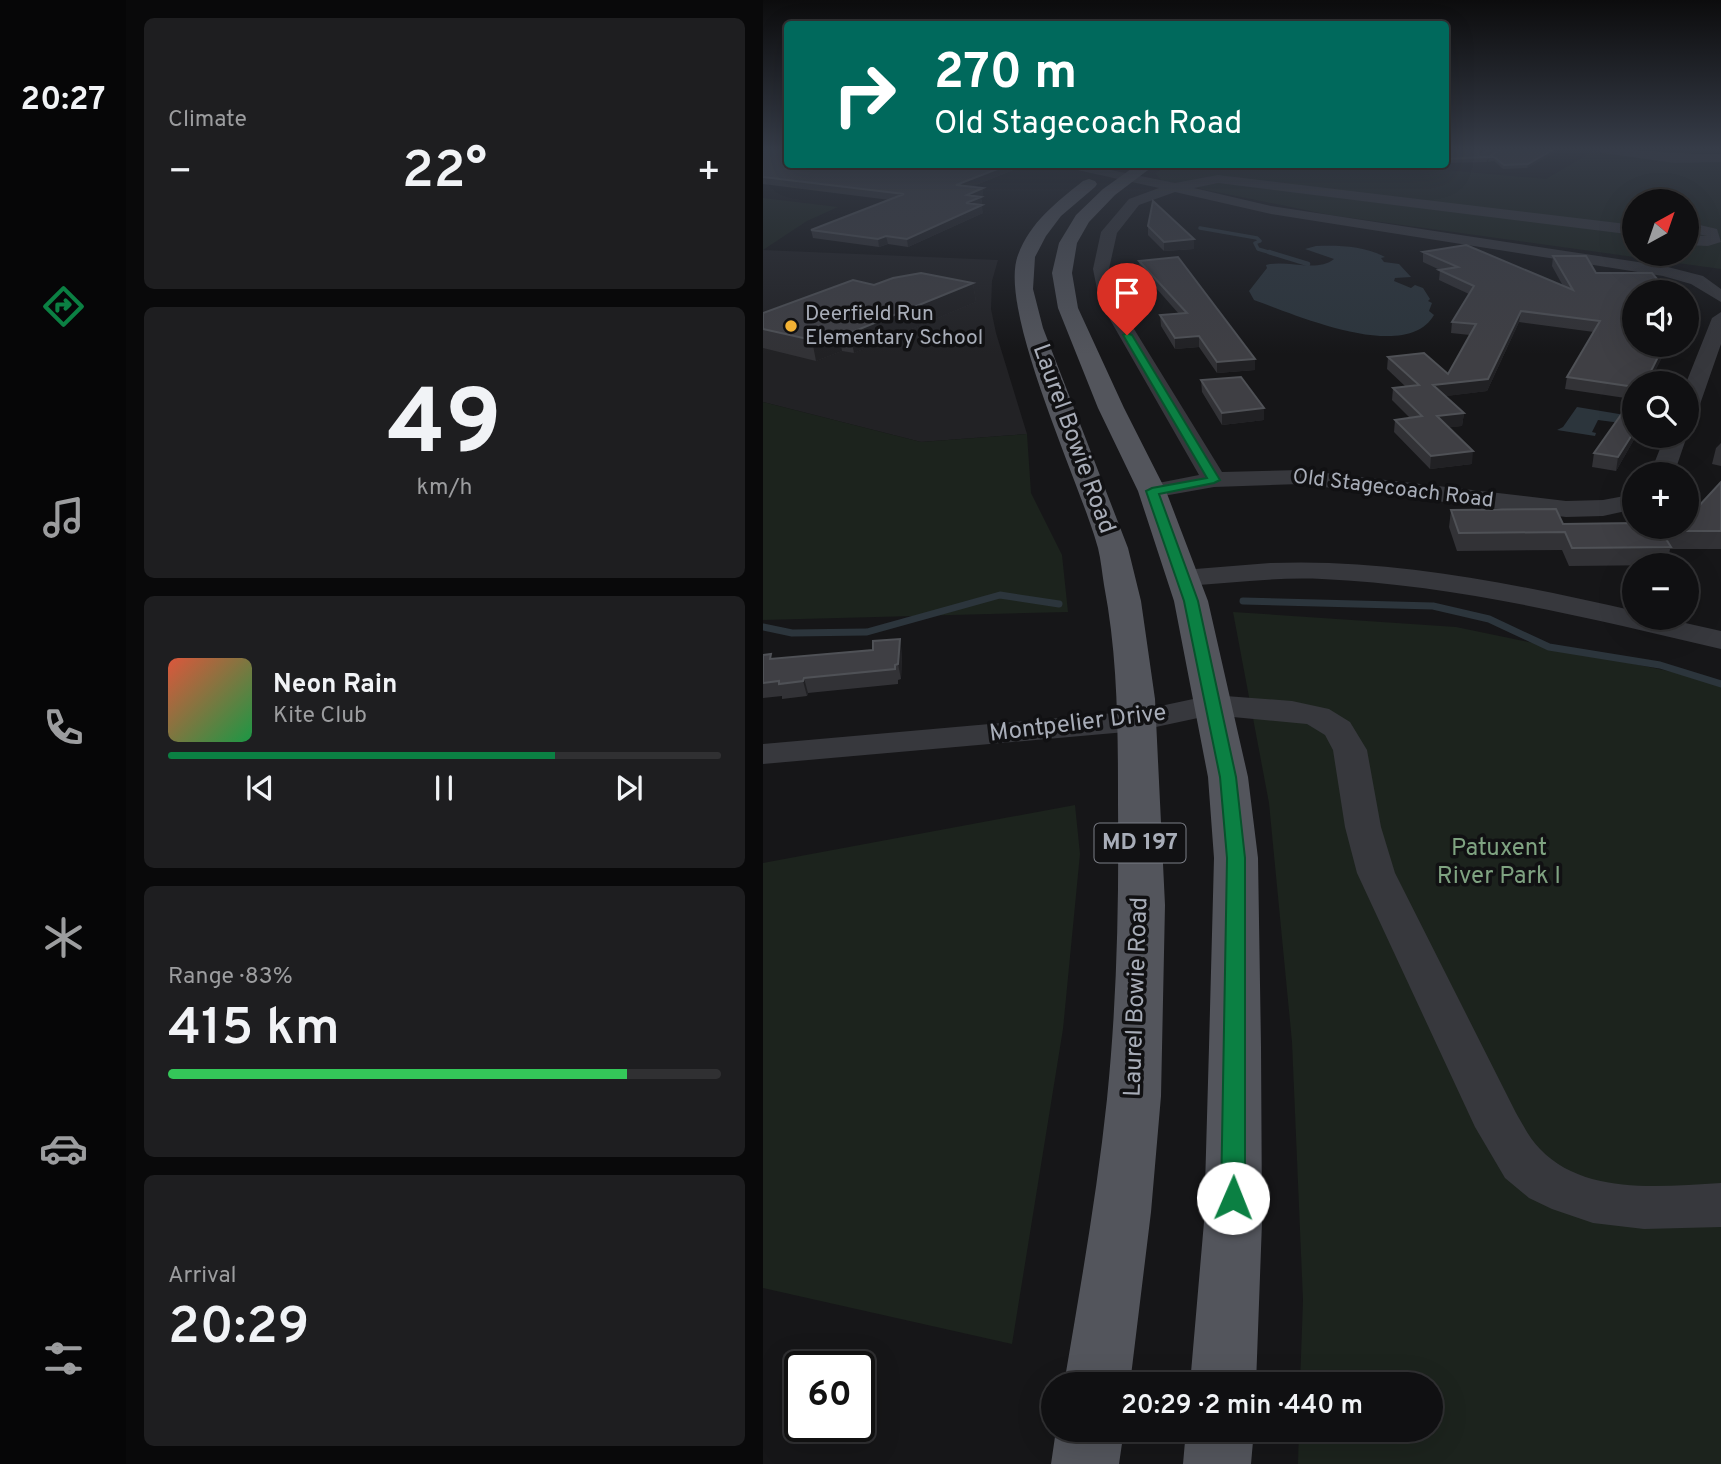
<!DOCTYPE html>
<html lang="en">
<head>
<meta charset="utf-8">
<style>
	:root { --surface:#101012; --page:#1e1e20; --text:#f1f3f6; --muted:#9c9d9f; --line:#303032; --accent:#0b8043 }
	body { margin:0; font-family:Overpass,sans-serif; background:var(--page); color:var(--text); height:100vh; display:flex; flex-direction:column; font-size:26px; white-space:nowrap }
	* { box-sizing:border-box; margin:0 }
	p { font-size:23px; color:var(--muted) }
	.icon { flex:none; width:38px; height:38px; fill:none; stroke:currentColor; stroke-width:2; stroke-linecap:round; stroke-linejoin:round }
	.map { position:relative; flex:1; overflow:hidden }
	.details { display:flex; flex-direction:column; gap:18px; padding:18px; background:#09090a; width:637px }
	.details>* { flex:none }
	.top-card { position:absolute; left:21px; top:21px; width:665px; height:147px; border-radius:7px; box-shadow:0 7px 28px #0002,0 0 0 2px var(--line); background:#00695c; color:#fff; overflow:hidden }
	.needle { width:46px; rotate:40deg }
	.fabs { position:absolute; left:859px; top:189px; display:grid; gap:14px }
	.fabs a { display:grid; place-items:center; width:77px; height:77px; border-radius:50%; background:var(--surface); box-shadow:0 7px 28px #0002,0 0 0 2px var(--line); font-size:35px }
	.speed { position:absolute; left:21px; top:1351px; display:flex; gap:14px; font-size:35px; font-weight:700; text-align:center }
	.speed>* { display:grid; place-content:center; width:91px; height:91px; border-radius:50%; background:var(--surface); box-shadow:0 7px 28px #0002,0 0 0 2px var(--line); line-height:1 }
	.speed .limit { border:4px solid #111; border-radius:10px; background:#fff; color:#111 }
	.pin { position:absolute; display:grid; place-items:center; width:60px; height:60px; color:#fff; margin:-72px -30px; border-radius:50% 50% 50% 0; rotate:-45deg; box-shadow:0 0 7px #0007 }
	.pin .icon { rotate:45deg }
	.me { position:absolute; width:77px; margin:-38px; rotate:1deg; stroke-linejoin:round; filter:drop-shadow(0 0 5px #0008) }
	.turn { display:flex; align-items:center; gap:24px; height:147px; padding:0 35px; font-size:32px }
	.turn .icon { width:91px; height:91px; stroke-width:2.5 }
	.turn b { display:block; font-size:49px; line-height:60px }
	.big { font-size:52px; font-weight:600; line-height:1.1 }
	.details .tile { flex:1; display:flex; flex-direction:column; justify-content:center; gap:10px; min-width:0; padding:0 24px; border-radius:10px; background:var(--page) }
	.details .dial { align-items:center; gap:0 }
	.dial b { font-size:91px; line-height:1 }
	.song { display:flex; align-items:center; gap:21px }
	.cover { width:84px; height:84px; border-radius:10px; background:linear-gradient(135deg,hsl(10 70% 55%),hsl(140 70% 35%)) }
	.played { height:7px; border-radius:4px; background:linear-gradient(90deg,var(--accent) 70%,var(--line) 70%) }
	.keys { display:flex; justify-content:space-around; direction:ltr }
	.heat { display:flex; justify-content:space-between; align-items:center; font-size:38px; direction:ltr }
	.charge { height:10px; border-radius:5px; background:linear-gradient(90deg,#34c759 83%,var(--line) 0) }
	.trip { position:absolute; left:278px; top:1372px; width:402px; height:70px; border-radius:35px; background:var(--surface); box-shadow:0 7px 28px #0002,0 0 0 2px var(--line); font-weight:600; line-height:70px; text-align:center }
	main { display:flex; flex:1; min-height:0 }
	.menu { display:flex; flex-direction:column; width:126px; justify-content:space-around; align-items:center; background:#060607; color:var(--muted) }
	.menu .icon { width:49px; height:49px }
	.menu .selected { color:var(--accent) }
	.menu b { font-size:32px; color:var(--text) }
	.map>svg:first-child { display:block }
	.built { fill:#222225 }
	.green { fill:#1c231d; fill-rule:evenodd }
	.water { fill:#2c353c }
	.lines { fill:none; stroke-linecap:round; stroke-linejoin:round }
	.stream-far2 { stroke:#2c353c; stroke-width:3.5 }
	.stream-far1 { stroke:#2c353c; stroke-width:4.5 }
	.stream { stroke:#2c353c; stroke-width:7 }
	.minor { fill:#37383d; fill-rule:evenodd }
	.major { fill:#53555c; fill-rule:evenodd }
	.wall { fill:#323236 }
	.shaded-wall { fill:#212124 }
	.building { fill:#3f3f44; stroke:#4f5156; stroke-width:2 }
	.route { fill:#0b8043; stroke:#07532c; stroke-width:2 }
	.poi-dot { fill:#f2b134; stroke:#111113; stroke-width:2.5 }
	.labels { text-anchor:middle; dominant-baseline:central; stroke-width:7; stroke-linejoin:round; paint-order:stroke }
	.far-poi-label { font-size:21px; fill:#a8adb8; stroke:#111113; text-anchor:start }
	.far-street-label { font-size:21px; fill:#a8adb8; stroke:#111113 }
	.shield { fill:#111113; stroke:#7b7e86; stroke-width:2 }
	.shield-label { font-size:23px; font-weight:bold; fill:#a8adb8 }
	.street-label { font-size:24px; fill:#a8adb8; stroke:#111113 }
	.park-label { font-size:24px; fill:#7fa381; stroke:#111113 }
</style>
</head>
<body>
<main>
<nav class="menu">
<b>20:27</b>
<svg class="icon selected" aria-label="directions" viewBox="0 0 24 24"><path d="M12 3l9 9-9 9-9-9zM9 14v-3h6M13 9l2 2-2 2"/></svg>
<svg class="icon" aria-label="music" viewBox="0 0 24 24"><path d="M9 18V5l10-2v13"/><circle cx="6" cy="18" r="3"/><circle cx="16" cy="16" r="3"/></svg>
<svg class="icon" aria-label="phone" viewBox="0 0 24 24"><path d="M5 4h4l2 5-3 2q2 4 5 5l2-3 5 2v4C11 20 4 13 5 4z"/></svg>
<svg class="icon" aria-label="climate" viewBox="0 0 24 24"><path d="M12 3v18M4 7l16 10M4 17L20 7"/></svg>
<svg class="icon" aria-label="car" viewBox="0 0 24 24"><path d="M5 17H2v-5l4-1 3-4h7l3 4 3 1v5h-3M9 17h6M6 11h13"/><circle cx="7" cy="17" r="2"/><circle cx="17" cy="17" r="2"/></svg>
<svg class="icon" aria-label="filters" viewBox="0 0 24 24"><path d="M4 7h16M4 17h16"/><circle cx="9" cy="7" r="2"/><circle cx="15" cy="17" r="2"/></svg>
</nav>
<section class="details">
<div class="tile"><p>Climate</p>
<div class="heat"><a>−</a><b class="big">22°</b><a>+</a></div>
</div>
<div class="tile dial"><b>49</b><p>km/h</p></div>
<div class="tile">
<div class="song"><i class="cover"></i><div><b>Neon Rain</b><p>Kite Club</p></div></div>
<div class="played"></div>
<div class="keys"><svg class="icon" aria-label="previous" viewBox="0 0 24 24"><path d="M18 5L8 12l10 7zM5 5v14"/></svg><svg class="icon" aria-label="pause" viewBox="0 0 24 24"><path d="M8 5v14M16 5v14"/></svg><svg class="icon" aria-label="next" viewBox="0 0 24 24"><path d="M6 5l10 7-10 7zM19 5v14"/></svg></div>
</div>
<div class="tile"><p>Range · 83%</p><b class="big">415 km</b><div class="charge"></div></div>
<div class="tile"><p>Arrival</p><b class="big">20:29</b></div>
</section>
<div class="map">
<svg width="958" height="1464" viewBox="0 0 958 1464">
	<rect width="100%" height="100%" fill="#161618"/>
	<!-- built -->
	<path class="built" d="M0,250L235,260L229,281L228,309L233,333L264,434L158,442L0,402Z"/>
	<!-- green -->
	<path class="green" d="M830,151L958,159V269L567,215L399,181L392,173L408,164H614L783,179ZM872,201H924V254H872Z
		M0,198L75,207L44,221L0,250Z
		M0,402L158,442L264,434L268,493L299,555L305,612L0,620Z
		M470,612L693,627L958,682V1464H535L536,1430H668V1384H537L540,1300L529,1042L506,803Z
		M312,805L317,854L300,1029L249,1344L0,1288V863Z"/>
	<!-- water -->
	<path class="water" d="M553,246C575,245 602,246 622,257L618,258L621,262L636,264L648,277L632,278L631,281L648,288L652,285L660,288L667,299L665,301L669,303L666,311L671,315C643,364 531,314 491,300L486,291L504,268L503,265C523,259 554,273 571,259L542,249Z
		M814,407L862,415L858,423L835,420L829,432L833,433L832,436L794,430L800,427Z"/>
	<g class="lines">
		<!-- stream-far2 -->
		<path class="stream-far2" d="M437,228L494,238L497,241L492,243L495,249L512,254"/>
		<!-- stream-far1 -->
		<path class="stream-far1" d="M506,252L545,264"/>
		<!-- stream -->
		<path class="stream" d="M480,601L670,606L726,619L786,647L897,665L958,684
			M0,627L29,633L104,632L237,595L296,604"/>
		<!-- minor -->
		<path class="minor" d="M725,149H741L725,159H717V153Z
			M834,149C876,149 916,155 958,154V162L911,163L840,153Z
			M287,164H318L412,183L455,175L872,225V235L455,183L431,188L508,206L901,266L940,276L958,289V302L928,284L900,276L508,214L412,192L376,205L354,233L346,269L354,299L363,316L459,472L537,470L803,501L840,500L872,494V509L840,516L803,517L537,484L451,487L389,498L380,496L377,491L380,486L436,475L345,316L336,299L330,269L338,232L366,199L396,188Z
			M924,222L954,229L958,242L945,246L924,245V235L944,236L924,232Z
			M958,312V344L935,410L932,415L924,417L923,383L949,318Z
			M924,435V436L911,474H887L902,436Z
			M507,563C630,558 752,584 872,611V618H900L958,631V649C826,618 694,585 559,579C512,577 466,583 420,586L410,584L406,578L410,572L420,570Z
			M449,695L529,701L566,709L587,722L604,750L618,827L632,873L753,1113C760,1125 767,1139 777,1149C822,1196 899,1186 958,1183V1227L881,1229L830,1223L789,1209L766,1198L742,1178L712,1127L594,873L582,827L570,750L562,735L544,724L449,715L374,731L0,764V744L374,711Z"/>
		<!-- major -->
		<path class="major" d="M375,164H393L352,195L326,222L314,243L309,273L315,308L361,408L403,491L445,601L485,777L495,858L498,1047L499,1222L493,1384H427L441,1222L446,1047L451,858L445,777L411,601L375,491L335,408L295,308L289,273L296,243L313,215L340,189Z
			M326,179L332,181L334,184L332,187L298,216L283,236L272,257L270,289L280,328L365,548L378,601L392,699L402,905L398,1096L388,1212L367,1384H301C317,1289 334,1194 344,1099C354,1001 356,902 355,804C355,731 355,657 341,585C339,573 338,560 335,548C318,485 234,309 255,255C267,222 294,202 320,181Z
			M293,1430H361L356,1464H288Z
			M423,1430H491L488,1464H420Z"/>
	</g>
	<!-- wall -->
	<path class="wall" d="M0,149L265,164L208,187L220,188V196L218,197L219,204L217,205L220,213L145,247L125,244L116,247L50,238L48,230L127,200L0,184Z
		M682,149H720L715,153L716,157H725L724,162L682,163Z
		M798,149L764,168L740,169L731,161L725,162L726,157Z
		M641,164H676V169Z
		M385,226L431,239V249L401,251L385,235Z
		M660,252L800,286L789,266L790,256L833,273L905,345L886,383H872V436H873L853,471L829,467L831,453L869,399L802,389L804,377L831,332L756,322L724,391L682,396L701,413L699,426L686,427L709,464L667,469L631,432L632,420L647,418L629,400L630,388L643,387L624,369L625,357L685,374L707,335L688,333L689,322L706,294L676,280L677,270L660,262Z
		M376,261L492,370L454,373L436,347L412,349L398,326L397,315L416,314L377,270Z
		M210,283L213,302L91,353L79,351L53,361L0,348V313L111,285Z
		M438,380L501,408V420L459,425L439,392Z
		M958,443V466L949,464L953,448Z
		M958,482V549H907L904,565L806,566L799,550L694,551L686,527L688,510L800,524L924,527L934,508Z
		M139,653L138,679L135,680V684L45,693L44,696L19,699V696L0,698V655L9,659Z"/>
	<!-- shaded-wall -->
	<path class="shaded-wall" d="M791,149H798L764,168L765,164Z
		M247,164H265L193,193V185Z
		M220,188V196L218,197L219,204L204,211V195Z
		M219,205L220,213L145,247L144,239Z
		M123,236L125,244L116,247L115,239Z
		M431,239V249L401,251V242Z
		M210,283L213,302L91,353L87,333Z
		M758,311L756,322L724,391L669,398L670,385L725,379Z
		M75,330L79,351L53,361L49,340Z
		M436,336V347L412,349V338Z
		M901,345H905L886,383H882Z
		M492,359V370L454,373V362Z
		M501,408V420L459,425V413Z
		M701,413L699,426L673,429L674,416Z
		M872,430V436H873L853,471L855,457Z
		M710,451L709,464L667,469L668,456Z
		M137,639L139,653L138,679L135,664Z
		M41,678L45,693L44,696L40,681Z"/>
	<!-- building -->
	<path class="building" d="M0,149H24V164H247L193,185L220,188L204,195L218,197L203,203L219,205L144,239L123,236L115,239L48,230L141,194L0,177Z
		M682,149H715L716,157H725L682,159Z
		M738,149H791L765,164L741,165L731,157H726Z
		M390,201L431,239L401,242L385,226Z
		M703,245L810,290L790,256H823L833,273H889L905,292H872V345H901L882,383H872V387L804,377L837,321L758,311L725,379L670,385L701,413L674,416L710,451L668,456L632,420L659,416L630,388L656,385L625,357L661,353L685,374L713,324L689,322L711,286L676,270L695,267L660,252Z
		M415,257L492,359L454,362L436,336L412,338L397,315L424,313L376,261Z
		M158,273L210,283L87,333L75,330L49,340L0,329V313L90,280L111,285L130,278Z
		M478,377L501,408L459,413L438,380Z
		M872,395V430L855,457L831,453Z
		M958,482V531H898L908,547L809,548L802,532L696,533L688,510L793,509L800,524L872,523V527H924V508H934Z
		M137,639L135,664L132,665V669L41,678L40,681L16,684V681L0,683V655L8,654L7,659L110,650V641Z"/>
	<!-- sky -->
	<linearGradient id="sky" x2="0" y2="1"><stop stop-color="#0c0c0d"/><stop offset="0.42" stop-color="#363c48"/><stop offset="1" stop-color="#363c48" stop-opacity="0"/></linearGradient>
	<rect width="958" height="354" fill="url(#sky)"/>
	<!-- route -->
	<path class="route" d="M364,333L369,335L457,480L451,483L396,494L435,601L473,777L482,858V1198L478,1206L470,1209L462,1206L458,1198L464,858L457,777L421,601L383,491L389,488L444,478L360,335Z"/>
	<!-- markers -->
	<circle class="poi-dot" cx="28" cy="326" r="7"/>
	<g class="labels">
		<!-- far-poi labels -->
		<g class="far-poi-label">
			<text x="42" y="314">Deerfield Run<tspan x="42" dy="24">Elementary School</tspan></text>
		</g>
		<!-- far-street labels -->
		<g class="far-street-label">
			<text transform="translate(630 489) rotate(7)">Old Stagecoach Road</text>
		</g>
		<!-- shield labels -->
		<rect class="shield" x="331.5" y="823.5" width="91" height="39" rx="5"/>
		<g class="shield-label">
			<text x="377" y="843">MD 197</text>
		</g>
		<!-- street labels -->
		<g class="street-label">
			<text transform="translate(310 439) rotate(70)">Laurel Bowie Road</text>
			<text transform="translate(315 724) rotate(-7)">Montpelier Drive</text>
			<text transform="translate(374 997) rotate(-88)">Laurel Bowie Road</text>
		</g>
		<!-- park labels -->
		<g class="park-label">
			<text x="736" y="849">Patuxent<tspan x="736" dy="28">River Park I</tspan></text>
		</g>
	</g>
</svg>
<div class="fabs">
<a><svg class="needle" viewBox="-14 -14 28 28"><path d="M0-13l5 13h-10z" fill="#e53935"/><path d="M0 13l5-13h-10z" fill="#9c9d9f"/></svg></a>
<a><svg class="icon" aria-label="sound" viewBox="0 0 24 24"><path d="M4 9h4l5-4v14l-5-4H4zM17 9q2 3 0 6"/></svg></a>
<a><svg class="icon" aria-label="search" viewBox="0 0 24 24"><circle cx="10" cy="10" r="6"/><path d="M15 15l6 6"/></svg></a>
<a>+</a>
<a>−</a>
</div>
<div class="speed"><div class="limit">60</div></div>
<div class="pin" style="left:364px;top:335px;background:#d93025"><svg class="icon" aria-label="arrive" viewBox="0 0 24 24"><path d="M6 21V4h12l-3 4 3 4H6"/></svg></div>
<svg class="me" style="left:470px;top:1198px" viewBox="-20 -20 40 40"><circle r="19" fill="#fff"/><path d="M0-13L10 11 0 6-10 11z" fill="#0b8043"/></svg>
<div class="trip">20:29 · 2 min · 440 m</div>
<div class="top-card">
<div class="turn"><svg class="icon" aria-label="right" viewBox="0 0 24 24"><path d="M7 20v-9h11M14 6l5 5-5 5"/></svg><div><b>270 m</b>Old Stagecoach Road</div></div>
</div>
</div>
</main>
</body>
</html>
